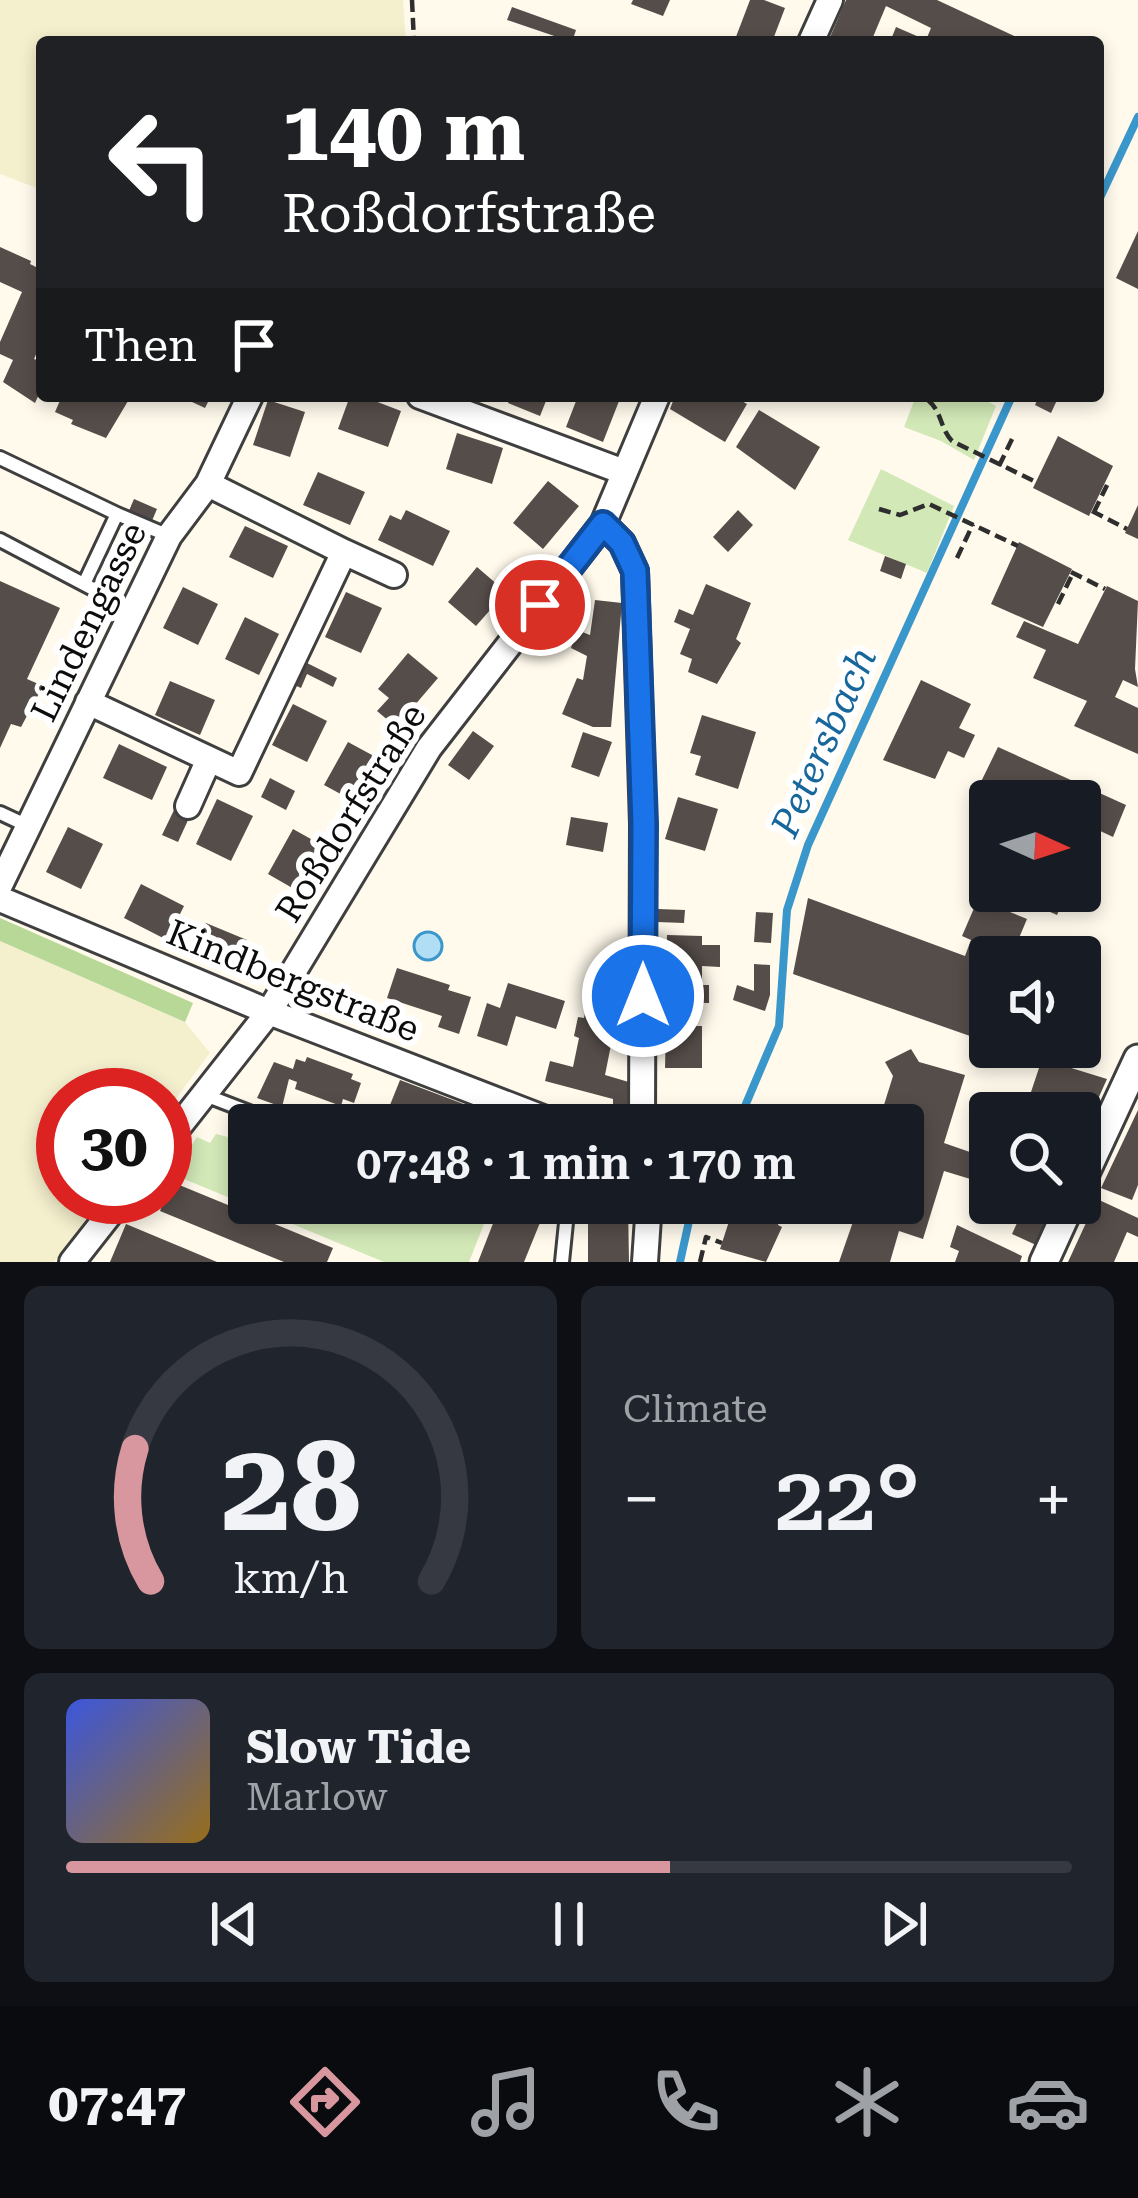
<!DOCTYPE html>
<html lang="en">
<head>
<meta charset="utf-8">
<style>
	:root { --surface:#171b24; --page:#20242c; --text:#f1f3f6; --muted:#9ea1a6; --line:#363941; --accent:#d8979e }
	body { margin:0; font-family:"Roboto Serif",serif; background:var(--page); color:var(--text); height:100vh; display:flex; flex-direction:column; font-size:45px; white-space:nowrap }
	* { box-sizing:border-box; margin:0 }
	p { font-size:39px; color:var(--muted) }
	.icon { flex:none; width:66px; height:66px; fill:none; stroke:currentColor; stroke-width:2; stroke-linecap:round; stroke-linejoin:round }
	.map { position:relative; height:1262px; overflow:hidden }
	.sheet { display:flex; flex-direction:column; gap:24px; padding:24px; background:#0d0f14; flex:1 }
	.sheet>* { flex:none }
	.banner { position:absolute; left:36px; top:36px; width:1068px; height:366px; border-radius:12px; box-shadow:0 6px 18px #0003; background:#202124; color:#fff; overflow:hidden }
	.needle { width:78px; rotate:93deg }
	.tools { position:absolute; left:969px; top:780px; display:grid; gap:24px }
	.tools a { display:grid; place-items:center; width:132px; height:132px; border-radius:12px; background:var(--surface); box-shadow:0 6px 18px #0003; font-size:60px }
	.speed { position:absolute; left:36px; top:1068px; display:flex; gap:24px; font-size:60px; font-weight:700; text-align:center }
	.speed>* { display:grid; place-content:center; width:156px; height:156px; border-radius:50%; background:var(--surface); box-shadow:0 6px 18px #0003; line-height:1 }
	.speed .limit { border:18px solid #d22; background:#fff; color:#111 }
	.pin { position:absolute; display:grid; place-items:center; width:102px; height:102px; color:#fff; margin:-51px; border:6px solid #fff; border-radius:50%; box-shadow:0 3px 12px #0007 }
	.me { position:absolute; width:132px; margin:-66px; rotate:0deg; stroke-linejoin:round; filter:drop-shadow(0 0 9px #0008) }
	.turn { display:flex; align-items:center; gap:42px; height:252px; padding:0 48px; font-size:54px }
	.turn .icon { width:156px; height:156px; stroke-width:2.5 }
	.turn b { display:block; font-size:84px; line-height:102px }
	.then { display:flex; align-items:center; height:114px; padding:0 48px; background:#0003; gap:24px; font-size:45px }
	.big { font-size:90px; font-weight:600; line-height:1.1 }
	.sheet .card { flex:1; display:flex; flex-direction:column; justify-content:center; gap:18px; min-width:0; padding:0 42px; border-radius:18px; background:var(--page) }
	.sheet .dial { align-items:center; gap:0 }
	.dial svg { height:312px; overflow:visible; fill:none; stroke:var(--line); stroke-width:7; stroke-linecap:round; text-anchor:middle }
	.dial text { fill:var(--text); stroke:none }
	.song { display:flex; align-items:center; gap:36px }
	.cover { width:144px; height:144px; border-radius:18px; background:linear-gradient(135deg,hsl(230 70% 55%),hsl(40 70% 35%)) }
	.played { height:12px; border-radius:6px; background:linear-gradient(90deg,var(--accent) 60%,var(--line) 60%) }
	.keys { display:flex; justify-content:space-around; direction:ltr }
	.heat { display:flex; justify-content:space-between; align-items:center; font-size:66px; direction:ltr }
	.sheet .tiles { flex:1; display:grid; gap:24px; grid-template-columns:1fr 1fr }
	.card:last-child { grid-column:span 2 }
	.trip { position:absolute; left:228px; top:1104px; width:696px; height:120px; border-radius:12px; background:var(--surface); box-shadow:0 6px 18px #0003; font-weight:600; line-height:120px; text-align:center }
	.tab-bar { display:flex; height:192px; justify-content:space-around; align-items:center; background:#090b0e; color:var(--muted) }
	.tab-bar .icon { width:84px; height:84px }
	.tab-bar .current { color:var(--accent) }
	.tab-bar b { font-size:54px; color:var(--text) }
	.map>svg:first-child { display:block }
	.farmland { fill:#f4efcd }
	.green { fill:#d2e8b7 }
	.forest { fill:#b7d896 }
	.water { fill:#b2def5; stroke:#3a97cb; stroke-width:3 }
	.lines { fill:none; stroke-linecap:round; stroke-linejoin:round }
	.stream { stroke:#3a97cb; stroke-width:8 }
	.building { fill:#554d49 }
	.service-casing { stroke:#3f3f3f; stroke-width:18 }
	.minor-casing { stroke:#3f3f3f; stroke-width:30 }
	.tertiary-casing { stroke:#3f3f3f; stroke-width:33 }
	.path { stroke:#2e2e2e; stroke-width:4.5; stroke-dasharray:12 6; stroke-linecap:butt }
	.service { stroke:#fff; stroke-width:12 }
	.minor { stroke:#fff; stroke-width:24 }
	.tertiary { stroke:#fff; stroke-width:27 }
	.route-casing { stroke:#114b97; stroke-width:30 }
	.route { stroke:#1a73e8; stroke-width:21 }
	.labels { text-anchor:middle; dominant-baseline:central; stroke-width:12; stroke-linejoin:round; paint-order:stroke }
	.street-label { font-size:36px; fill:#0c0c0c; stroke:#fff }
	.water-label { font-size:39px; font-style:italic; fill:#18679c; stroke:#fff }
</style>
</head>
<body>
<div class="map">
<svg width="1138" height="1262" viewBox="0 0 1138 1262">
	<rect width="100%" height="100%" fill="#fffaec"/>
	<!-- farmland -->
	<path class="farmland" d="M0,0H403L406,42H42V190L0,174Z
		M0,941L185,1022L210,1053L165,1113V1095H63V1197H103L54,1262H0Z"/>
	<!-- green -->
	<path class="green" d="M916,396H978L996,406L974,460L941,441L904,427Z
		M881,469L954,506L927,573L848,540Z
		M237,1119L252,1125H249V1203H447L486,1219L469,1262H384L172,1174L197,1137L210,1143L216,1134L228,1137Z"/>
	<!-- forest -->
	<path class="forest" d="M0,918L193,1003L185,1022L0,941Z"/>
	<!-- water -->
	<path class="water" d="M414 946a14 14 0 1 1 28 0a14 14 0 1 1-28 0Z"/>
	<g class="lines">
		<!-- stream -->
		<path class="stream" d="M1098,202L1138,117
			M737,1125L779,1026L787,910L808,845L1012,396
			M680,1262L693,1203"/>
	</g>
	<!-- building -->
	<path class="building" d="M633,0H670L663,16L631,4Z
		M750,0H764L785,8L772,42H734Z
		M846,0H937L1027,42H890L896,27L926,40L931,28L886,6L873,37L884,42H828Z
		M512,7L576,30L572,42L507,20Z
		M1138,231V289L1116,278Z
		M0,247L31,261L30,264L38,268L42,262V341L34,359L42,362V388L35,403L3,382L13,360L0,354V342L22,292L0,282Z
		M62,396H131L106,438L71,424L73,420L55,412Z
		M179,396H211L205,408Z
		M350,396H362L401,411L388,447L338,429Z
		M510,396H548L540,416L508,403Z
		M578,396H621L603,442L566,427Z
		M675,396H733L747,404L725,442L670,409Z
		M1039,396L1058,398L1051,413L1035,405Z
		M268,400L305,412L290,457L253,445Z
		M759,410L820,447L795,490L736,447Z
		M457,433L503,448L492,484L446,469Z
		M1058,436L1113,466L1089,516L1033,488Z
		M318,472L365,492L350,525L303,505Z
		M548,481L579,506L543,549L513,523Z
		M134,499L157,509L151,523L128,513Z
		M1138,505V539L1125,533Z
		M406,510L450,531L433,566L378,540L390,515L401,520Z
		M738,510L753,525L728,552L713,537Z
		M245,526L288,546L273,578L229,557Z
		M1019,542L1072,569L1043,627L991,604Z
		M885,556L906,564L901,579L880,571Z
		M477,567L506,592L476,626L448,602Z
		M0,581L60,608L27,679L43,686L21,727L11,724L0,748Z
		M706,584L751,603L736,639L741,643L717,684L688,672L692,659L680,654L690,629L674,622L679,609L693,615Z
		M1107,586L1138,601L1135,669L1138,687L1123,680L1115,697L1138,708V754L1074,726L1087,701L1033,678L1046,650L1016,637L1024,621L1078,644Z
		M183,587L218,604L198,645L163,628Z
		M346,592L382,608L361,653L325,637Z
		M595,600L622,603L611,727H593L562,714L577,678L583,680L587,656L571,648L577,630L590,635Z
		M245,617L279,634L259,675L225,659Z
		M408,653L438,678L396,727L377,711L389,698L378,689Z
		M303,661L337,678L333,687L307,674L301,688L292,684Z
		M921,680L971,704L959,728L975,735L964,758L948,751L935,779L883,760Z
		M170,681L215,700L200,735L155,715Z
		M293,704L327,721L307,762L272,745Z
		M702,715L756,732L738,789L695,775L701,756L690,753Z
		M473,731L494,746L469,780L448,765Z
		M583,732L612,742L599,777L571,767Z
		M348,742L383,761L359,804L324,785Z
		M119,744L167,767L152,800L103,778Z
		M998,747L1126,805L1113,837L1096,829L1080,864V801H1031L1012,793L1008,801H996L975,794Z
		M270,778L295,791L286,810L261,797Z
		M678,797L718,809L705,851L665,839Z
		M217,799L253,816L231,861L196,844Z
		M174,810L189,818L178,842L162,835Z
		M571,817L608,823L603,852L566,845Z
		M68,827L103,844L81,889L46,872Z
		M293,829L327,848L301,893L268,874Z
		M141,884L184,906L167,940L124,918Z
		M1027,891H1068L1057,915L1023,900Z
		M808,898L965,956L971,940L962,936L978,899L1027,919L1011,957H990V1043L793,974Z
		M658,909L685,910L684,923L657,922Z
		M756,912L773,913L771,943L754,942Z
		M206,923L247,940L233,974L191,957Z
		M667,935L702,936V945H720V967L702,966V985H709V1003L666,1002Z
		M754,964L770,965V995L765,1011L733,1000L737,985L754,991Z
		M397,968L450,985L448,990L471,997L459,1034L438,1027L442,1016L387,998Z
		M508,983L565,1001L556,1029L516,1016L507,1046L477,1036L487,1003L500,1008Z
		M586,1007L617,1015L605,1075L632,1083V1125L613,1124V1099L545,1081L550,1061L573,1067L579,1038L574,1036L578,1017L584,1018Z
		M666,1026H702V1068H665Z
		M911,1049L919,1062L965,1075L944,1143L990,1159V1185L944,1171L923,1239L899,1231L890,1262H839L855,1216L837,1210L839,1203H903L906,1133L903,1125L878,1124L893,1076L885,1062Z
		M307,1057L353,1074L351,1079L361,1083L354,1103L343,1099L341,1106L295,1089L297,1082L289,1079L282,1107L257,1098L274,1062L293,1069L296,1059L305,1062Z
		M1042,1059L1107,1079L1080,1139V1113H1024Z
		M400,1080L519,1125H431L421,1121L419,1124L401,1118L398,1125H382Z
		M683,1105L720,1113L717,1125H679Z
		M1138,1110V1185L1132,1200L1101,1188Z
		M172,1182L333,1248L327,1262H284L160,1211Z
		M1097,1199L1138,1218V1237L1127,1232L1114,1262H1068Z
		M501,1203H548L524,1262H478Z
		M588,1203H628L629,1262H588Z
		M735,1203H786L778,1225L782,1227L766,1262L720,1249Z
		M1026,1203H1056L1036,1245L1012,1234Z
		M126,1224L217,1262H110Z
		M957,1225L1022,1256L1020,1262H955L959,1251L950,1247Z"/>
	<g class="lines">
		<!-- service casing -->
		<g class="service-casing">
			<path id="service" d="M0,458L117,514L84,584
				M117,514L169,536
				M0,540L133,610
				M0,813L28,826
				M205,1095L283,1125
				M562,1262L568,1203"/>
		</g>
		<!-- minor casing -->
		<g class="minor-casing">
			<path id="minor" d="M811,42L830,0
				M420,396L624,472
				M344,552L394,575
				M88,702L239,773L344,552L208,484
				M188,806L209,759
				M0,885L169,536L208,484L250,396
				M0,899L269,1012L561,1125
				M642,1125L643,824L635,571L622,543L603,524L657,396
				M165,1144L269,1012L429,748L603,524
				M72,1262L123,1197
				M645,1262L649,1203"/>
		</g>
		<!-- tertiary casing -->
		<g class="tertiary-casing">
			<path id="tertiary" d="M1080,1184L1138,1059
				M1044,1262L1071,1203"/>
		</g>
		<!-- path -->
		<path class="path" d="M412,0L414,42
			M928,400C942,412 940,428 952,441L1036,482
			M999,466L1014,435
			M879,509L900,515L929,504L1018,546
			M1092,511L1127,529
			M1094,512L1109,481
			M957,558L973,524
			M1071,572L1105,589
			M1058,604L1073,573
			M700,1262L706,1237L722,1243"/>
		<!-- service -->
		<use href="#service" class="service"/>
		<!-- minor -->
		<use href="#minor" class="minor"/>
		<!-- tertiary -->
		<use href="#tertiary" class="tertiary"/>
	</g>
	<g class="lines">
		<!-- route casing -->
		<g class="route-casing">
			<path id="route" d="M540,605L603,524L622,543L635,571L644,824L643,996"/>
		</g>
		<!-- route -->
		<use href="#route" class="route"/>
	</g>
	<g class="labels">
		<!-- street labels -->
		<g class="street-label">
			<text transform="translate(89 622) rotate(-64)">Lindengasse</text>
			<text transform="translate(351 813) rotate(-58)">Roßdorfstraße</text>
			<text transform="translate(293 981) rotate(22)">Kindbergstraße</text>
		</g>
		<!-- water labels -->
		<g class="water-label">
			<text transform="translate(824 742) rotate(-66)">Petersbach</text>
		</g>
	</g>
</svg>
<div class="tools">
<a><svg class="needle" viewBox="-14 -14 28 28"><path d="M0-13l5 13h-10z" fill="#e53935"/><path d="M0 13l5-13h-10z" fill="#9ea1a6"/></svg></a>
<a><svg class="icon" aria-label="sound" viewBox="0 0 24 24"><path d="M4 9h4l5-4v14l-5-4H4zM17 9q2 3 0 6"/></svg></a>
<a><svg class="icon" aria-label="search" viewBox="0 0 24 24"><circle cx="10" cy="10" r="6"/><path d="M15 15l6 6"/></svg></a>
</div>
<div class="speed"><div class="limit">30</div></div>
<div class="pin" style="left:540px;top:605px;background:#d93025"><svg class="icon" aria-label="arrive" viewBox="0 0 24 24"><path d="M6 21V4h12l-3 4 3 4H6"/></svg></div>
<svg class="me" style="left:643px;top:996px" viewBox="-20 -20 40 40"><circle r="17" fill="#1a73e8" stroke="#fff" stroke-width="3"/><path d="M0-11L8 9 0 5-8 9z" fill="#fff"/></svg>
<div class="trip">07:48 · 1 min · 170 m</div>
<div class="banner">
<div class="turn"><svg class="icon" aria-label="left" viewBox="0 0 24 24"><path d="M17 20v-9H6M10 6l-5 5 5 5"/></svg><div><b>140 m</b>Roßdorfstraße</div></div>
<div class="then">Then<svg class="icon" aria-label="arrive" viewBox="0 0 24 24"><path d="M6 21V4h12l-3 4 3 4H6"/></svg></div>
</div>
</div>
<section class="sheet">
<div class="tiles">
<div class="card dial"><svg viewBox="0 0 100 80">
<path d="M14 69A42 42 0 1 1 86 69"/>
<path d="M14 69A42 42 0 0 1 10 35" stroke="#d8979e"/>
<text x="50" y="56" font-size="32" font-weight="700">28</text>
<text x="50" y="72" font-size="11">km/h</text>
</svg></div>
<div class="card"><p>Climate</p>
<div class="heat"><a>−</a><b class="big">22°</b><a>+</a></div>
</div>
<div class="card">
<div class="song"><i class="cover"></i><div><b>Slow Tide</b><p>Marlow</p></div></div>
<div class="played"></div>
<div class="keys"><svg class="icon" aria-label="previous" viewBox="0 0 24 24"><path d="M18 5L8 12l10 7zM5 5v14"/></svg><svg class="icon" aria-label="pause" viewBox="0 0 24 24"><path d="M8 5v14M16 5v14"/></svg><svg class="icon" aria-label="next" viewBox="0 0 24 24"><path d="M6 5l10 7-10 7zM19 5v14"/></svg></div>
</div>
</div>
</section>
<nav class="tab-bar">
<b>07:47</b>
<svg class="icon current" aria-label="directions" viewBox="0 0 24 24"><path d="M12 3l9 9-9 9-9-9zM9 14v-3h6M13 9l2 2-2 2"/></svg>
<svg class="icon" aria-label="music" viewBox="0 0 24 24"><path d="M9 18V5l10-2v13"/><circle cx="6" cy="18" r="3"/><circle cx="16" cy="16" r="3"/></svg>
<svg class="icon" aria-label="phone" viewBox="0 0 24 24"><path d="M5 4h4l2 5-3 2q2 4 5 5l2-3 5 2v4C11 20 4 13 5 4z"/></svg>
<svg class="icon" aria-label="climate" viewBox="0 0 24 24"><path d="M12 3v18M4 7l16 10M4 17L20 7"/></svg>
<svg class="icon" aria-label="car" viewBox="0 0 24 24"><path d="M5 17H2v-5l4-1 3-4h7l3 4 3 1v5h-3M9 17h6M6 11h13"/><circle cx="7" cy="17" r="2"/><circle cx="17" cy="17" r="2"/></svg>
</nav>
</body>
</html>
